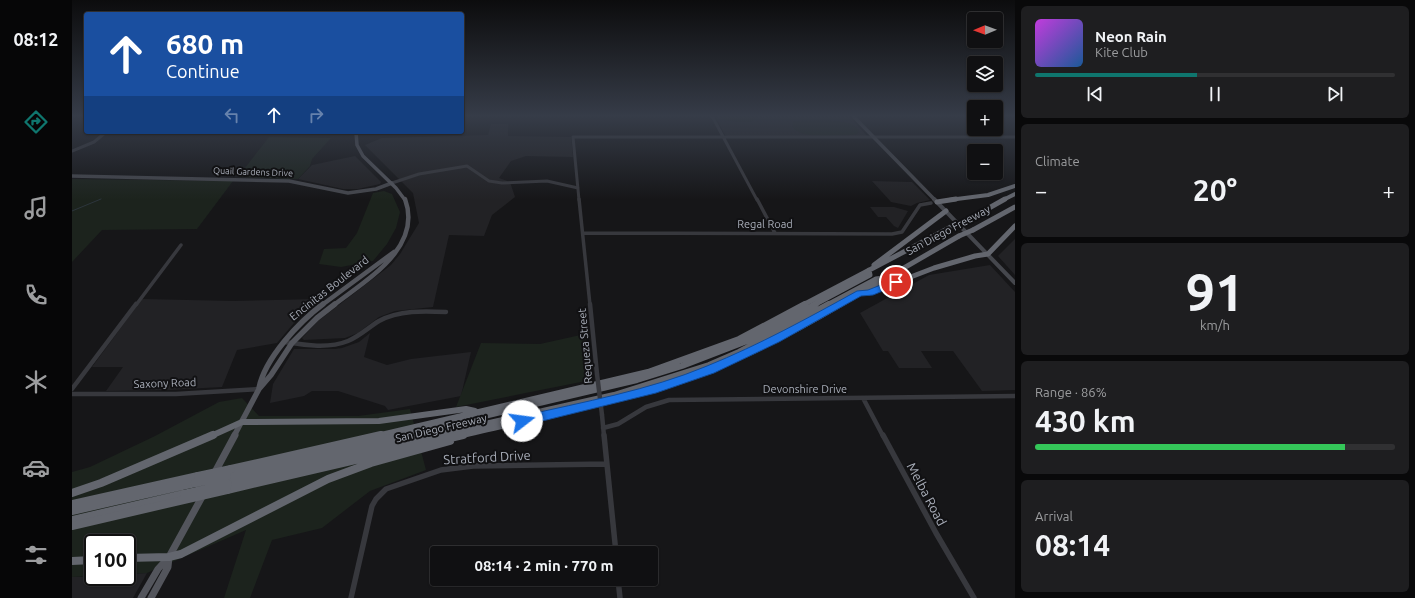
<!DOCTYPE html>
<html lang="en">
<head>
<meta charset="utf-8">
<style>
	:root { --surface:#101012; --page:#1e1e20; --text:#f1f3f6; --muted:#9c9d9f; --line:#303032; --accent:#0f766e }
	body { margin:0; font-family:Ubuntu,sans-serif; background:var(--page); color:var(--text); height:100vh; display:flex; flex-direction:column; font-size:15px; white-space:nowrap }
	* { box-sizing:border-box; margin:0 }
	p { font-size:13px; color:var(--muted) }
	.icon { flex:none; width:22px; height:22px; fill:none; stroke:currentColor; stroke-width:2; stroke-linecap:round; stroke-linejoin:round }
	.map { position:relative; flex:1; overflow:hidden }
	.sheet { display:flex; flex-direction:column; gap:6px; padding:6px; background:#09090a; width:400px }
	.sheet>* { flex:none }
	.top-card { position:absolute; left:12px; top:12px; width:380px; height:122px; border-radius:4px; box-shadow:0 1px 3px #0004,0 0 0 1px var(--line); background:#1a4fa0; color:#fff; overflow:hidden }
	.needle { width:26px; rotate:269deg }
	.fabs { position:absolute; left:895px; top:12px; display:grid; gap:8px }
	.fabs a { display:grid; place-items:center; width:36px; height:36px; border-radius:4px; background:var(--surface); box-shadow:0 1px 3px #0004,0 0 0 1px var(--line); font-size:20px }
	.speed { position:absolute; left:12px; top:534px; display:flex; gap:8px; font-size:20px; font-weight:700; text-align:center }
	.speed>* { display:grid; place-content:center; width:52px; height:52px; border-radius:50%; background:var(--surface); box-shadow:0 1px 3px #0004,0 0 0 1px var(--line); line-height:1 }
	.speed .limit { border:2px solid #111; border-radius:6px; background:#fff; color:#111 }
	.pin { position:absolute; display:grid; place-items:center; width:34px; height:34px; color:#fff; margin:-17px; border:2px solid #fff; border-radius:50%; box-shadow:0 1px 4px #0007 }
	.me { position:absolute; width:44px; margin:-22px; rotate:75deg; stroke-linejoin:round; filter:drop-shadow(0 0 3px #0008) }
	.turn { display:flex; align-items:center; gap:14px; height:84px; padding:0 16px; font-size:18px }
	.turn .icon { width:52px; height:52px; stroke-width:2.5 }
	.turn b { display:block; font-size:28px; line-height:34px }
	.lanes { display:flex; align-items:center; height:38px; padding:0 16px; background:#0003; justify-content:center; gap:20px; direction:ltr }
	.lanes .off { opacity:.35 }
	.big { font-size:30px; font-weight:700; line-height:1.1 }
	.sheet .tile { flex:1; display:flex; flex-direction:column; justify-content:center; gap:6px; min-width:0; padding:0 14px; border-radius:6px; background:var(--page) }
	.sheet .dial { align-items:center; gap:0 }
	.dial b { font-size:52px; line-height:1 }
	.song { display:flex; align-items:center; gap:12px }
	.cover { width:48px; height:48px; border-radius:6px; background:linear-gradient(135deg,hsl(290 70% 55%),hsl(210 70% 35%)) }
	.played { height:4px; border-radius:2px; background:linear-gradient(90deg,var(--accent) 45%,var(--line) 45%) }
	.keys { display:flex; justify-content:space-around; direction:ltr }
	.heat { display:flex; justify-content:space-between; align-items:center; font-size:22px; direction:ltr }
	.charge { height:6px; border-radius:3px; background:linear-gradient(90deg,#34c759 86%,var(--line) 0) }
	.trip { position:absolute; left:358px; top:546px; width:228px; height:40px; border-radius:4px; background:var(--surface); box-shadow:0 1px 3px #0004,0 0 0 1px var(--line); font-weight:700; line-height:40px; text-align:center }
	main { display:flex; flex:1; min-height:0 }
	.menu { display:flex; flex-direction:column; width:72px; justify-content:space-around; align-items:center; background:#060607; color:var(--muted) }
	.menu .icon { width:28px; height:28px }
	.menu .current { color:var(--accent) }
	.menu b { font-size:18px; color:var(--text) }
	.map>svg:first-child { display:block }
	.built { fill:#222225 }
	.green { fill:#1c231d }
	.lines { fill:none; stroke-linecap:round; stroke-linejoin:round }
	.stream { stroke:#2c353c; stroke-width:1 }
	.tertiary-far3 { stroke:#37383d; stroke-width:3 }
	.tertiary-far2 { stroke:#37383d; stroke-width:3.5 }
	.tertiary-far1 { stroke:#37383d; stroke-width:4.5 }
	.tertiary { stroke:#37383d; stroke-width:5.5 }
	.secondary-far1 { stroke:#45474d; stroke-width:3.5 }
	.secondary { stroke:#45474d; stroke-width:4 }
	.primary-far3 { stroke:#53555c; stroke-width:3.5 }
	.primary-far2 { stroke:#53555c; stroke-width:4.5 }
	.primary-far1 { stroke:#53555c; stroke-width:5.5 }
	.primary { stroke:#53555c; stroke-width:7 }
	.motorway-far3 { stroke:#63666e; stroke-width:4 }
	.motorway-far2 { stroke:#63666e; stroke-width:5 }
	.motorway-far1 { stroke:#63666e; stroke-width:6 }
	.motorway { stroke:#63666e; stroke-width:8 }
	.tertiary-bridge { stroke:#37383d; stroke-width:4.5 }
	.motorway-bridge-far1 { stroke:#63666e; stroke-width:5 }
	.motorway-bridge { stroke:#63666e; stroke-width:8 }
	.route { fill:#1a73e8; stroke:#114b97 }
	.labels { text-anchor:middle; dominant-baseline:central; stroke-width:4; stroke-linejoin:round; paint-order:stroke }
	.far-street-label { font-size:9px; fill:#a8adb8; stroke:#111113 }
	.street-label { font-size:11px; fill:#a8adb8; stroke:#111113 }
	.near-street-label { font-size:13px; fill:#a8adb8; stroke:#111113 }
</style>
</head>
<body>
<main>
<nav class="menu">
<b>08:12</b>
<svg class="icon current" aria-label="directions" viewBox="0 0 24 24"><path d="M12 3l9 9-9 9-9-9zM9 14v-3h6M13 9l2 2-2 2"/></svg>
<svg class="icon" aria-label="music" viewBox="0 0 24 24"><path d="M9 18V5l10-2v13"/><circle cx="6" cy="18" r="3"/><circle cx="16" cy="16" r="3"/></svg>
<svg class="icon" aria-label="phone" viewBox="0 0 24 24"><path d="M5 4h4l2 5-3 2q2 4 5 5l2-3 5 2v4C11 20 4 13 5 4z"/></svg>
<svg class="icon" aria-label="climate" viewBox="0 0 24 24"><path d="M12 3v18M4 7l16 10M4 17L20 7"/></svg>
<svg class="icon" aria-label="car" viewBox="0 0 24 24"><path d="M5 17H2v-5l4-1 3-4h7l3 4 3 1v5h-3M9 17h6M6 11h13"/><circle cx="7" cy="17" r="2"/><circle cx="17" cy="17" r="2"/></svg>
<svg class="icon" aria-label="filters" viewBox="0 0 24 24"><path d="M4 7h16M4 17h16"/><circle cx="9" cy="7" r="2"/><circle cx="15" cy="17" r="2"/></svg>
</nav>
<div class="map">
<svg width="943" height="598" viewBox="0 0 943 598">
	<rect width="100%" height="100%" fill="#161618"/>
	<!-- built -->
	<path class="built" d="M643,116H777L795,136H655L653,135Z
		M419,124H436V136L499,137L501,157L454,156L439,161L427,178L438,182L443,197L420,215L412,236L377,235L361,307L323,311L307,317L286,333L273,338L232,340L230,338L246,321L319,265L328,254L347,223L341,193L293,145L310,138L416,135Z
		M283,156L309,182L308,184L286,189H271L226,179L240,165Z
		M800,181L840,182L858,200L845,203L839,206L819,202Z
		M798,207H822L836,211L826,228L822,226L814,217H806Z
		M943,239V275L926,256Z
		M918,265L943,292V390L910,391L881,351H849L860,368H827L816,351H811L788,313L857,275Z
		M70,299L161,301L245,299L251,300L222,323L205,343L165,350L150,387L96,390L34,391L51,367H20Z
		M298,333L292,357L315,365L339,359L399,352L389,396L316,410L313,406L266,391H240L232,396L198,403L201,384L222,349H263L270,348L287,342Z
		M75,573L61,598H0V577H55V574Z"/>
	<!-- green -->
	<path class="green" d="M649,116H684L680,122C671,121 654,124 649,116Z
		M720,121C735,121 781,116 787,131L785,134L780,135C764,135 731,140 720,127L721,123Z
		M197,137L259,138L240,159L238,166L226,179L166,177Z
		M0,179L161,181L125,229L30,230L0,262Z
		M312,191L320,194L328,212L324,228L315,244L301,261L269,267L247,264L252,249L274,248L285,233L301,193Z
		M513,334L519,380L384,407L409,343L468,344Z
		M170,398L187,416H286L338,409L354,470L298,491L250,528L200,540L178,598H152L174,530L75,573L55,574V543H21V576L0,577V472L18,467L83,436L147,402Z"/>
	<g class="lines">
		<!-- stream -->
		<path class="stream" d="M0,211L29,199"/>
		<!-- tertiary-far3 -->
		<path class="tertiary-far3" d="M640,116L685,200
			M0,151L22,142L34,132
			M320,183L347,174L395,166L417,181L430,183L475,181L506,188
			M507,200L501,137H943"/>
		<!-- tertiary-far2 -->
		<path class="tertiary-far2" d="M507,199L518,305
			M685,199L703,233
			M512,233L820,234L830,232L848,205L859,203
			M64,305L109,245"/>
		<!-- tertiary-far1 -->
		<path class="tertiary-far1" d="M518,304L525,374
			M212,342C232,345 256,349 276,341C288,336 297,327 307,321C327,310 352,311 374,312
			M0,389L64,304
			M0,394H104L187,389
			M791,398L811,436
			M530,415L532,436
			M531,428L546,424L574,407L597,400L943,396"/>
		<!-- tertiary -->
		<path class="tertiary" d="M532,435L544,553
			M811,435L864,533L902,598
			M546,579L548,598
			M279,598L300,506L304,499L314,489L369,470L401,466L535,464"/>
		<!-- secondary-far1 -->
		<path class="secondary-far1" d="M781,116L863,200
			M0,176L217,181L276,193L304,189L320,183"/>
		<!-- secondary -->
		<path class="secondary" d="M862,199L943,283"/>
		<!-- primary-far3 -->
		<path class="primary-far3" d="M284,132L285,145L291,156L324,188L333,200"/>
		<!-- primary-far2 -->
		<path class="primary-far2" d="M250,305L322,252
			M262,305C294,280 351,248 333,199"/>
		<!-- primary-far1 -->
		<path class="primary-far1" d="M187,388C193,358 227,322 251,304
			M162,436L187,389L199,375L220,343L245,318L263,304"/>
		<!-- primary -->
		<path class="primary" d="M142,474L163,435
			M69,598L86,569L97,557L131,495
			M79,598L96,567L97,557"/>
		<!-- motorway-far3 -->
		<path class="motorway-far3" d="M877,200L916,195L943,186
			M931,200L943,194"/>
		<!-- motorway-far2 -->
		<path class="motorway-far2" d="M865,202L884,199
			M894,221L933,199
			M901,230L943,207
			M802,265L874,211
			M790,293H797L862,268L903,256L916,254L943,226
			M731,305L879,227
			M742,305L798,275L797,270
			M755,305L804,279L811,278
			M768,305L887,236"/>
		<!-- motorway-far1 -->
		<path class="motorway-far1" d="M139,436L170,422L307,421L394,409L403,411
			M305,436L576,372L667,339L733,304
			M328,436L565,380L610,366L675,341L744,304
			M360,436L542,395L637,365L667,352L757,304
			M387,436C462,418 540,404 614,379C668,360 720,333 769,304"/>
		<!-- motorway -->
		<path class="motorway" d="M159,469L309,435
			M155,476L332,435
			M156,484L364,435
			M155,490L391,435
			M0,493L29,483L141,435
			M0,504L126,476
			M0,511L123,483
			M0,520L112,494
			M55,558L97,557L109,554L256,479L299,463L378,441
			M0,561L21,560"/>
		<!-- tertiary-bridge -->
		<path class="tertiary-bridge" d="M525,374L530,415"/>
		<!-- motorway-bridge-far1 -->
		<path class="motorway-bridge-far1" d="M879,227L894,221
			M887,236L901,230"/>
		<!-- motorway-bridge -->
		<path class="motorway-bridge" d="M126,476L159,469
			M123,483L155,476
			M112,494L156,484
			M0,526L155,490"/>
	</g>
	<!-- sky -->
	<linearGradient id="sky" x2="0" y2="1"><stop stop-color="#0c0c0d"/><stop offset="0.58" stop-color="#363c48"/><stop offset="1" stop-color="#363c48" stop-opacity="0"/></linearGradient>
	<rect width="943" height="200" fill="url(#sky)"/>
	<!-- route -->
	<path class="route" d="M824,279H828L829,282L828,284L801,295L789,296L707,342L642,373L584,393L450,426L446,425L445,421L446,418L450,416C511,402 578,390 635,366C687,345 736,318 785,291L796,290Z"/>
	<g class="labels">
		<!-- far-street labels -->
		<g class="far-street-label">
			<text transform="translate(181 172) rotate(2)">Quail Gardens Drive</text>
		</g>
		<!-- street labels -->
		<g class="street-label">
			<text x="693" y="224">Regal Road</text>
			<text transform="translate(876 230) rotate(-28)">San Diego Freeway</text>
			<text transform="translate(257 288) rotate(-38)">Encinitas Boulevard</text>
			<text transform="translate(513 346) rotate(-95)">Requeza Street</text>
			<text transform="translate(93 383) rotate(-2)">Saxony Road</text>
			<text x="733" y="389">Devonshire Drive</text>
			<text transform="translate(369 428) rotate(-13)">San Diego Freeway</text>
		</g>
		<!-- near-street labels -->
		<g class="near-street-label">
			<text transform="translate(415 457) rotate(-3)">Stratford Drive</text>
			<text transform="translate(855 494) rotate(62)">Melba Road</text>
		</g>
	</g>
</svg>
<div class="fabs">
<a><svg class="needle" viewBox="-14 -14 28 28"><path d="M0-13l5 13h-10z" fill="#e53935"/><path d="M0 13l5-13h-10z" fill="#9c9d9f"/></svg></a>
<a><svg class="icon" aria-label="layers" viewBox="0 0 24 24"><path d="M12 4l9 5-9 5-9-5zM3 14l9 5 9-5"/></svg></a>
<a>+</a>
<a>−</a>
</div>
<div class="speed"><div class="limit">100</div></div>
<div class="pin" style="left:824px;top:282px;background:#d93025"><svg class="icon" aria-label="arrive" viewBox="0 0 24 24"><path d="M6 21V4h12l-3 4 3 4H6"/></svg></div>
<svg class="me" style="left:450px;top:421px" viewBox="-20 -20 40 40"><circle r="19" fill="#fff"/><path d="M0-13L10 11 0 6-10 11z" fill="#1a73e8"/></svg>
<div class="trip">08:14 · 2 min · 770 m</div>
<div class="top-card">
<div class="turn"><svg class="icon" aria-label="ahead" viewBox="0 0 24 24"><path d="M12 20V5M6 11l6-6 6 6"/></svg><div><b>680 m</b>Continue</div></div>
<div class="lanes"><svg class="icon off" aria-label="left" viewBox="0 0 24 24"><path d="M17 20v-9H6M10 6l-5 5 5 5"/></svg><svg class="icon" aria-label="ahead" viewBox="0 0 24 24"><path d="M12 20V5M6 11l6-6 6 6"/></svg><svg class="icon off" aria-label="right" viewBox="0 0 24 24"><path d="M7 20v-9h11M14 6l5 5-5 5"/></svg></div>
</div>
</div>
<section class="sheet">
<div class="tile">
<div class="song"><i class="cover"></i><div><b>Neon Rain</b><p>Kite Club</p></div></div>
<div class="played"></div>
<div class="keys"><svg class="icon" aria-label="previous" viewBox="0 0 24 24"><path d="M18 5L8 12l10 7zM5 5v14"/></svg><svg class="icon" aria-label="pause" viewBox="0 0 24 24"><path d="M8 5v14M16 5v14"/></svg><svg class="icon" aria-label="next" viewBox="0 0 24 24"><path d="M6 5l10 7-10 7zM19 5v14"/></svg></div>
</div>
<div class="tile"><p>Climate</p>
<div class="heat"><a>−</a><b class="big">20°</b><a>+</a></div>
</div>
<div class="tile dial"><b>91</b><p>km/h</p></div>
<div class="tile"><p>Range · 86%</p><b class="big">430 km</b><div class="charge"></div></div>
<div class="tile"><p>Arrival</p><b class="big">08:14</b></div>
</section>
</main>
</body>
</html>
